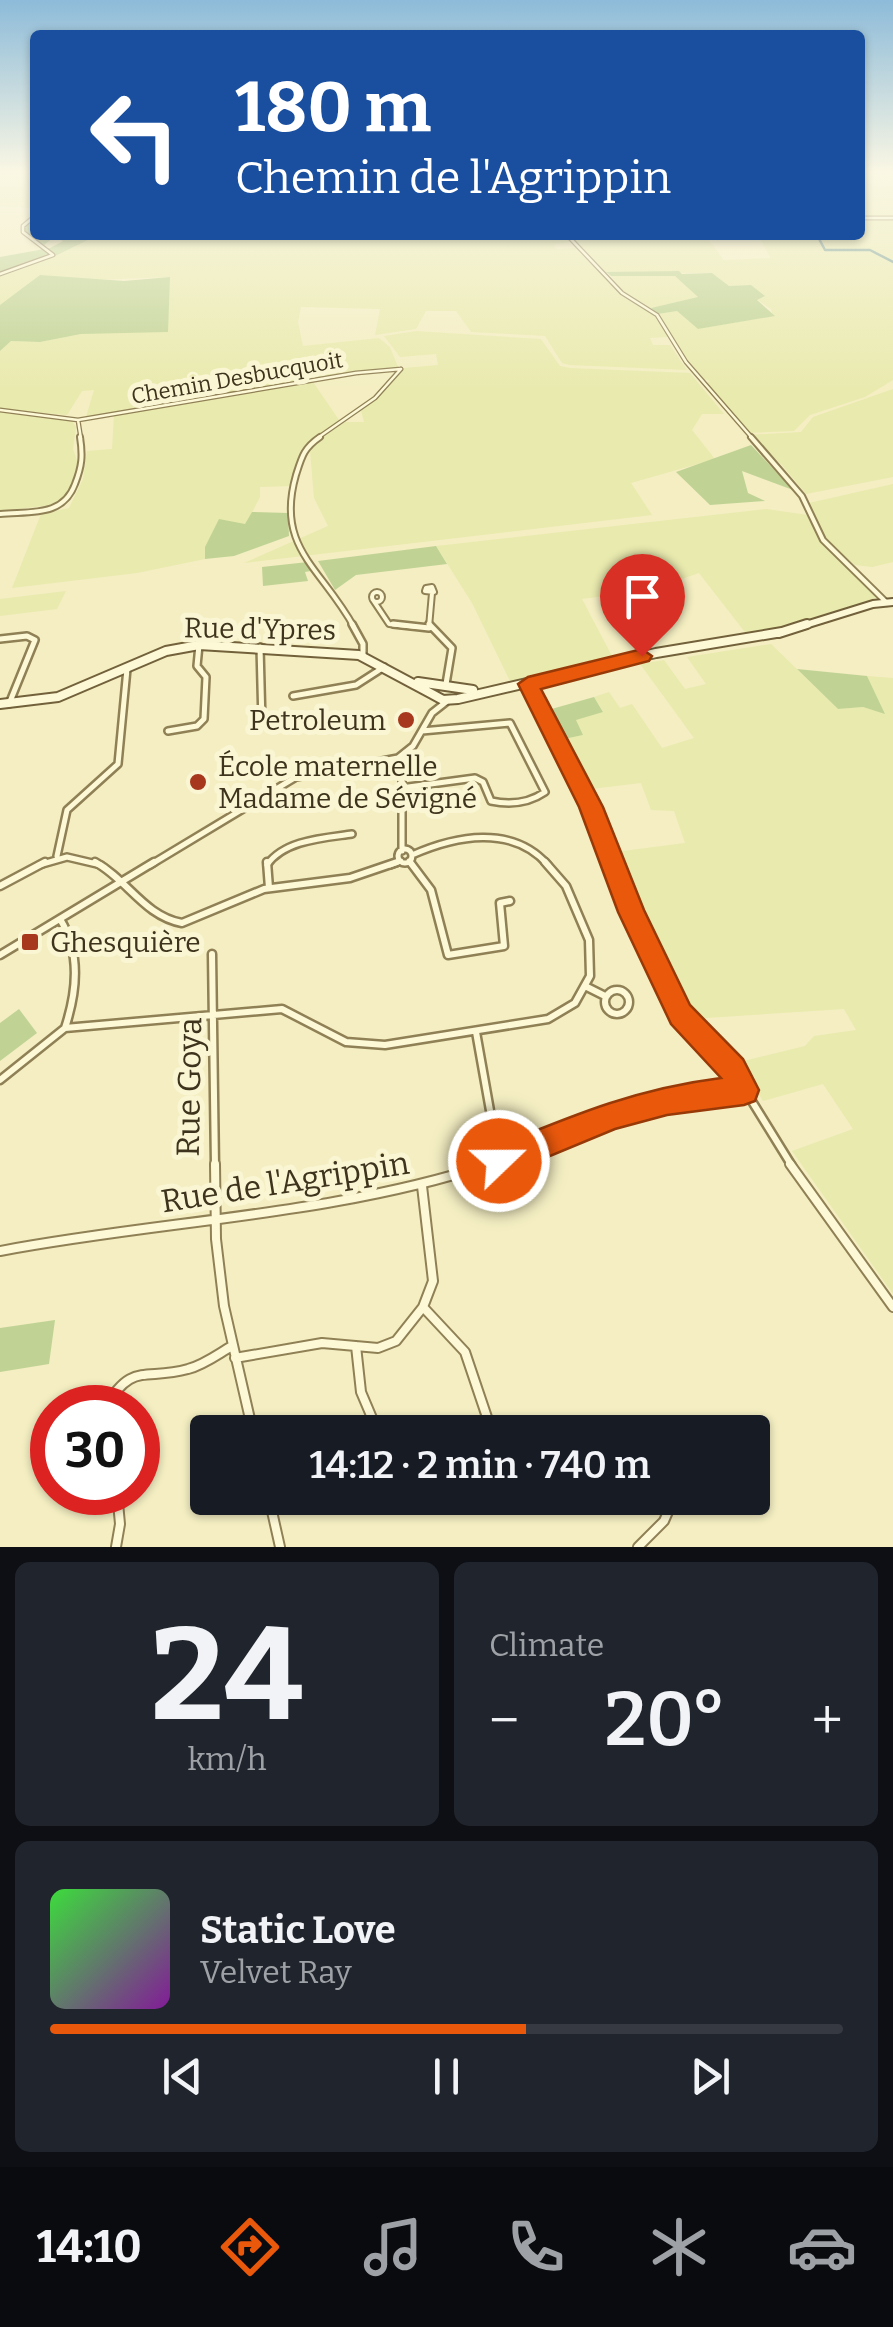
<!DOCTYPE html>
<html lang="en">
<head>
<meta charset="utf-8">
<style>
	:root { --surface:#171b24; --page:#20242c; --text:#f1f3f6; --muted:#9ea1a6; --line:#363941; --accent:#ea580c }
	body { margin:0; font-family:Bitter,serif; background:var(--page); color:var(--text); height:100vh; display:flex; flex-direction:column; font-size:38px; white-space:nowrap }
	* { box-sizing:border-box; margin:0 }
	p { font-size:32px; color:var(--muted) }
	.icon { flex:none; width:55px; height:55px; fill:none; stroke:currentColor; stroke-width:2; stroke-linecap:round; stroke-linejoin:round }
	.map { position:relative; height:1547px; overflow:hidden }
	.sheet { display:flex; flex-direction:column; gap:15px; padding:15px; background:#0d0f14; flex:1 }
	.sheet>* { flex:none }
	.top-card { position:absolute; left:30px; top:30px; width:835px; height:210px; border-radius:10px; box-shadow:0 2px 8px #0004; background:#1a4fa0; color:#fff; overflow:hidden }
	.speed { position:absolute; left:30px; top:1385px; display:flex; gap:20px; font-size:50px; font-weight:700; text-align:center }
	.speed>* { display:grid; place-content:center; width:130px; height:130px; border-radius:50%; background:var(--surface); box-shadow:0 2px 8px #0004; line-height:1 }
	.speed .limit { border:15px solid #d22; background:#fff; color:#111 }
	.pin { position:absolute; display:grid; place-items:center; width:85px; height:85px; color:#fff; margin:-102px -42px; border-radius:50% 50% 50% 0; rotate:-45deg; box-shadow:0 0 10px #0007 }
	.pin .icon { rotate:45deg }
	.me { position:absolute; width:110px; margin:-55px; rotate:68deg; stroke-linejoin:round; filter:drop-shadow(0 0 8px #0008) }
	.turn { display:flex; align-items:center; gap:35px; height:210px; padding:0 40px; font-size:45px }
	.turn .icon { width:130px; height:130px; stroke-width:2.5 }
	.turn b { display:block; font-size:70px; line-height:85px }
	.big { font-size:75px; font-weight:600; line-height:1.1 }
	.sheet .card { flex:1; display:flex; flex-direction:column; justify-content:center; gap:15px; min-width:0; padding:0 35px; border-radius:15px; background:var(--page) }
	.sheet .dial { align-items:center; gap:0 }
	.dial b { font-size:130px; line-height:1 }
	.song { display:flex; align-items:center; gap:30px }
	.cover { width:120px; height:120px; border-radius:15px; background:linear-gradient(135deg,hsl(120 70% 55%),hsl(290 70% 35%)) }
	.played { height:10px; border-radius:5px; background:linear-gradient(90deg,var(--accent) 60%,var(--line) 60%) }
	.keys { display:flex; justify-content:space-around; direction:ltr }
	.heat { display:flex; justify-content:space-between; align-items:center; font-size:55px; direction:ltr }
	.sheet .tiles { flex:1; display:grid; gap:15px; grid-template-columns:1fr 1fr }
	.card:last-child { grid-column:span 2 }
	.trip { position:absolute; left:190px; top:1415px; width:580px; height:100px; border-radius:10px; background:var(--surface); box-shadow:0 2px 8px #0004; font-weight:600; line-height:100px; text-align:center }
	.tabs { display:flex; height:160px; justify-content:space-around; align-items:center; background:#090b0e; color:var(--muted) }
	.tabs .icon { width:70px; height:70px }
	.tabs .active { color:var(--accent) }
	.tabs b { font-size:45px; color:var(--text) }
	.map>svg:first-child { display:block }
	.farmland { fill:#e9eaae }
	.green { fill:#c0d394 }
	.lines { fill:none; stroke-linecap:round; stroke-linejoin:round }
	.stream { stroke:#6a9693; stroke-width:2.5 }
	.street-far4-casing { stroke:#908056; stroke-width:5 }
	.street-far3-casing { stroke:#908056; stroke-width:8 }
	.street-far2-casing { stroke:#908056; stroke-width:10 }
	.street-far1-casing { stroke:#908056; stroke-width:11 }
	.street-casing { stroke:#908056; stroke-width:12 }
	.secondary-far1-casing { stroke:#72613a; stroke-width:10 }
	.secondary-casing { stroke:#72613a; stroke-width:12 }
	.street-far4 { stroke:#fdf9d7; stroke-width:2.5 }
	.street-far3 { stroke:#fdf9d7; stroke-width:4 }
	.street-far2 { stroke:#fdf9d7; stroke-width:5 }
	.street-far1 { stroke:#fdf9d7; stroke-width:6 }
	.street { stroke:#fdf9d7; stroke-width:8 }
	.secondary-far1 { stroke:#fdf9d7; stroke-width:6 }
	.secondary { stroke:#fdf9d7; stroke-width:8 }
	.route { fill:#ea580c; stroke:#983908; stroke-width:2.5 }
	.poi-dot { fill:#a7381e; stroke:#faf6d3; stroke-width:4 }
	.labels { text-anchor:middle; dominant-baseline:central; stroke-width:10; stroke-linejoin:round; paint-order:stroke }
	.far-street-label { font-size:22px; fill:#3e331c; stroke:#faf6d3 }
	.street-label { font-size:28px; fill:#3e331c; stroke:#faf6d3 }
	.poi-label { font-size:28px; fill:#3e331c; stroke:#faf6d3; text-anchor:start }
	.near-street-label { font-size:32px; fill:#3e331c; stroke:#faf6d3 }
</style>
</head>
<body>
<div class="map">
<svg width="893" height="1547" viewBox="0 0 893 1547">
	<rect width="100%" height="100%" fill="#f4eec2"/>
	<!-- farmland -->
	<path class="farmland" d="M0,173H35V208L0,206Z
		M860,173H893V380L865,397L810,415L794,431L747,433L707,383L710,381L704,379L685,356L658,314L677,311L698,329L773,316L771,309L756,299L764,296L751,285L729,286L712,273L606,272L569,235H705L724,260L770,258L761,240L860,235Z
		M99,235H565L570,242L553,245L557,249L575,248L620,294L652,313L668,337L650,338L653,345H670L687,370L569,365L562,363L545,336L471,332L456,311H426L416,329L375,335L380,309L301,307L298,322L303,346L379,338L390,347L398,367L86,417L94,390L82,391L67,415L0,409V351L10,341L40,342L81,334L168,292L169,277L91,280L0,305V276Z
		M611,276H675L700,297L651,308L623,292Z
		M416,331L541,339L560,366L570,368L690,373L724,414H702L692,430L715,459L631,483L652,515L244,563L328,526L314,498L310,451L306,448L345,422H364L361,410L404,368L438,365L436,354L400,357L384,336Z
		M313,382L341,423L301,449L290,486L260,487V497L246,524L205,547V559L137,573L12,588L41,514L69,508L83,479L87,451L112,449L114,415Z
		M893,389V477L806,494L782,465L748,435L801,432L813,417Z
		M0,412L72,421L76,427L73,449L80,469L61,504L0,511Z
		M893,484V562L872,567L855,565L824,539L809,503Z
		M766,509L808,515L823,545L861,578L875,596L874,600L748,636L699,573L650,590L582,599L613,658L511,683L472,603L436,546Z
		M66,591L57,609L0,616V599Z
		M771,644L838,709L863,707L884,713L867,676L893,678V1294L792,1151L853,1129L823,1084L763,1101L739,1062L805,1046L814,1036L856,1030L844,1009L691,1019L675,983L637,916L615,852L685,843L674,811L651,810L641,783L591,789L564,739L583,735L575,720L603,711L594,697L609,692L620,708L632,704L662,748L694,738L640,664L664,660L685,689L706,684L687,657Z"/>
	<!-- green -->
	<path class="green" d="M35,219V235H98L51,258L0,276V257L50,248L63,241L54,237L44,245L27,234L24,227Z
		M679,271L682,274L712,273L729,286L751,285L765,296L757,300L775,316L698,329L677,311L658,314L651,308L698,297L675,276H611L606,272Z
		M40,275L124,281L170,277L168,332L81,334L40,342L11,341L0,351V305Z
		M751,445L793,490L742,471L748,493L765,501L710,505L676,472Z
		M252,512L288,513L289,536L234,556L205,559V547L219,519L245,524Z
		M436,546L447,564L356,575L335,590L318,561Z
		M308,562L316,570L305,572L308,581L263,586L262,567Z
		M797,669L867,676L885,714L863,707L838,709Z
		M594,697L603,712L576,720L583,735L564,739L548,710Z
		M19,1009L37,1033L0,1061V1023Z
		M55,1320L49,1364L0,1372V1328Z"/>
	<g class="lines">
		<!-- stream -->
		<path class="stream" d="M817,235L825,250H870L893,262"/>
		<!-- street-far4 casing -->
		<g class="street-far4-casing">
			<path id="street-far4" d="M860,218H893
				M567,235L622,293L657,315L686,362L753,439
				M0,274L53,255L23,232V226L35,216
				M0,410L78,420L356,373L401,369
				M78,420L81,439
				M316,439L375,398L401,369"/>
		</g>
		<!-- street-far3 casing -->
		<g class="street-far3-casing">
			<path id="street-far3" d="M320,437C304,448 302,456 296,475C275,548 321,567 354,627
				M751,437L802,496L823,540L887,603
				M0,514C31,511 63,517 75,484C82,466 83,456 80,437
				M432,587L434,592L425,591L426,588Z
				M372 597a5 5 0 1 1 10 0a5 5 0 1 1-10 0Z
				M373,600L389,624L418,627
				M429,627L432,593"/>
		</g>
		<!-- street-far2 casing -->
		<g class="street-far2-casing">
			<path id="street-far2" d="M352,624L363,644V656
				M393,624L429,628
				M429,624L452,648L446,684
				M0,639L27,636L35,640L9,704
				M260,647L262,723
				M528,684L561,741L614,865
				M293,696L356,685L384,667
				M168,731L197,726L204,719L206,677L197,666L199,645
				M391,763L402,776V851
				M401,788L475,778L483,782L491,801C510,805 529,803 545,792L510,723L422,731
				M398 856a7 7 0 1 1 14 0a7 7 0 1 1-14 0Z
				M412,855C455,836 512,824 548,865
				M57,856L67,810L118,764L127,669
				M409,861L412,865
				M39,865L67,857L101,865
				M150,865L296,777L398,758L413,746L432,713L446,702
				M267,865C284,840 324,838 352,834
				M390,865L401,861"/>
		</g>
		<!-- street-far1 casing -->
		<g class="street-far1-casing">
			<path id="street-far1" d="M95,862C127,879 144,916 182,923L264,889L350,878L397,862
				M267,862L269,888
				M410,862L431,890L448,955L504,946L500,903L510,901
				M613,862L631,911L685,1022L732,1069L792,1166
				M0,886L45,862
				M60,919C81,953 77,991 65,1028
				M212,954L215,1166
				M0,955L154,862
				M587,987L605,996
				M605 1002a12 12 0 1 1 24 0a12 12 0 1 1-24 0Z
				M476,1032L499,1161
				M0,1080L65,1028L282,1009L346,1042L385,1045L548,1019L575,1003L590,976L589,940L566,886L545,862
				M482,1166L614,1114L667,1100L744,1090"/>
		</g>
		<!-- street casing -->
		<g class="street-casing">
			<path id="street" d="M215,1164L216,1239L224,1306L253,1432
				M790,1164L893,1307
				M0,1251C163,1220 331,1216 490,1164
				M423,1307L465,1352L492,1432
				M356,1346L361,1392L378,1432
				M235,1358L322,1343L378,1348L396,1341L423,1307L433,1281L422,1186
				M105,1408C132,1361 145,1381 188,1369C204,1365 218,1354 232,1346
				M708,1432L713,1429
				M269,1498L280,1547
				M116,1547L120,1524L117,1492
				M638,1547L664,1521L674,1498"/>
		</g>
		<!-- secondary-far1 casing -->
		<g class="secondary-far1-casing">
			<path id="secondary-far1" d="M799,627L873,604L893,602"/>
		</g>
		<!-- secondary casing -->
		<g class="secondary-casing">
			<path id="secondary" d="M779,633L807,624
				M418,682L473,690
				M432,694L443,700L458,699L656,653L782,632
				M0,704L58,697L166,651L199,645L359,655L432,694"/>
		</g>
		<!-- street-far4 -->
		<use href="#street-far4" class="street-far4"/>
		<!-- street-far3 -->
		<use href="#street-far3" class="street-far3"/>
		<!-- street-far2 -->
		<use href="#street-far2" class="street-far2"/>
		<!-- street-far1 -->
		<use href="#street-far1" class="street-far1"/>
		<!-- street -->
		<use href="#street" class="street"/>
		<!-- secondary-far1 -->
		<use href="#secondary-far1" class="secondary-far1"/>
		<!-- secondary -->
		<use href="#secondary" class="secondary"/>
	</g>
	<!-- sky -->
	<linearGradient id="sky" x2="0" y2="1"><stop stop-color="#8dbbd9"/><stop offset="0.44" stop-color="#faf7e4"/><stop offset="1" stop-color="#faf7e4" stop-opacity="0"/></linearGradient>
	<rect width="893" height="390" fill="url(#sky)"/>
	<!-- route -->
	<path class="route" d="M642,649L652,656L649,661L541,689L603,807L644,910L690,1005L743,1059L759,1090L755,1101L744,1105L667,1115L615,1129L499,1177L488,1172L483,1161L488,1150C569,1117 633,1089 721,1078L671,1024L618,912L579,807L518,684L528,677Z"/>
	<!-- markers -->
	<g class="poi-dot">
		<circle cx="406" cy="720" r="10"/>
		<circle cx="198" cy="782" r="10"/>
		<rect x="20" y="932" width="20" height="20" rx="5"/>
	</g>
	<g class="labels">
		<!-- far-street labels -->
		<g class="far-street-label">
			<text transform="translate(237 378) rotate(-10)">Chemin Desbucquoit</text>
		</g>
		<!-- street labels -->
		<g class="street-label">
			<text transform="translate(260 629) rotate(1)">Rue d'Ypres</text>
		</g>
		<!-- poi labels -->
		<g class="poi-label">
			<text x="386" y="720" text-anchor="end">Petroleum</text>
			<text x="218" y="766">École maternelle<tspan x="218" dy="32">Madame de Sévigné</tspan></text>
			<text x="50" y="942">Ghesquière</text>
		</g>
		<!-- near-street labels -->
		<g class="near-street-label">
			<text transform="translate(189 1087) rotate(-89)">Rue Goya</text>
			<text transform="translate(285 1182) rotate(-9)">Rue de l'Agrippin</text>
		</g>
	</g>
</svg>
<div class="speed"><div class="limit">30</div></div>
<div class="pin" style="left:642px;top:656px;background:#d93025"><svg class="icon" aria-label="arrive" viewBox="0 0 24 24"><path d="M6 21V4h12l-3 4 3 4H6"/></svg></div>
<svg class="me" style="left:499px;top:1161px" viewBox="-20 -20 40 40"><circle r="17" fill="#ea580c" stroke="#fff" stroke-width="3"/><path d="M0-11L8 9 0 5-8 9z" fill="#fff"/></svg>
<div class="trip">14:12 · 2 min · 740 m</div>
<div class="top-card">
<div class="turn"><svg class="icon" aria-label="left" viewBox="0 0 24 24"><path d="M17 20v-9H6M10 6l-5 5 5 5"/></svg><div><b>180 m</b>Chemin de l'Agrippin</div></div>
</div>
</div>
<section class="sheet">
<div class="tiles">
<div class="card dial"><b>24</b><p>km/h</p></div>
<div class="card"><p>Climate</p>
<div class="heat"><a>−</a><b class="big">20°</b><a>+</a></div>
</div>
<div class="card">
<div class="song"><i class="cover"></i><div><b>Static Love</b><p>Velvet Ray</p></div></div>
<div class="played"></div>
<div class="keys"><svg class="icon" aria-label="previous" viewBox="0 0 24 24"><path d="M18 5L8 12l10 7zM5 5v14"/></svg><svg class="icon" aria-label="pause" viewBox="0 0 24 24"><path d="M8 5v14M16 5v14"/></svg><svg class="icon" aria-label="next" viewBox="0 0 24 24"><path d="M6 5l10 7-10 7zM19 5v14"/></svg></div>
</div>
</div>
</section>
<nav class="tabs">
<b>14:10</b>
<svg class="icon active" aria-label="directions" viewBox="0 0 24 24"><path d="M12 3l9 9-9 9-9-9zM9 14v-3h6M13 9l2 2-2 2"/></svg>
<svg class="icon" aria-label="music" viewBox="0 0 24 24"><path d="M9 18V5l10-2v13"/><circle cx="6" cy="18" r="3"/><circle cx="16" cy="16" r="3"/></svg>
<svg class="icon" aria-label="phone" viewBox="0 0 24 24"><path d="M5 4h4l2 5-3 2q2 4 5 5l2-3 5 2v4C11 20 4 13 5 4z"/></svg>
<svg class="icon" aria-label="climate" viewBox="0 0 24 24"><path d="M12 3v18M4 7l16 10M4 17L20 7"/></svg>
<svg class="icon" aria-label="car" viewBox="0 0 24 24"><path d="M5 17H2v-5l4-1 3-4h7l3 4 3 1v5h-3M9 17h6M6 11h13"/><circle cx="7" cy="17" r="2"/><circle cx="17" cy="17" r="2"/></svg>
</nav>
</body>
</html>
